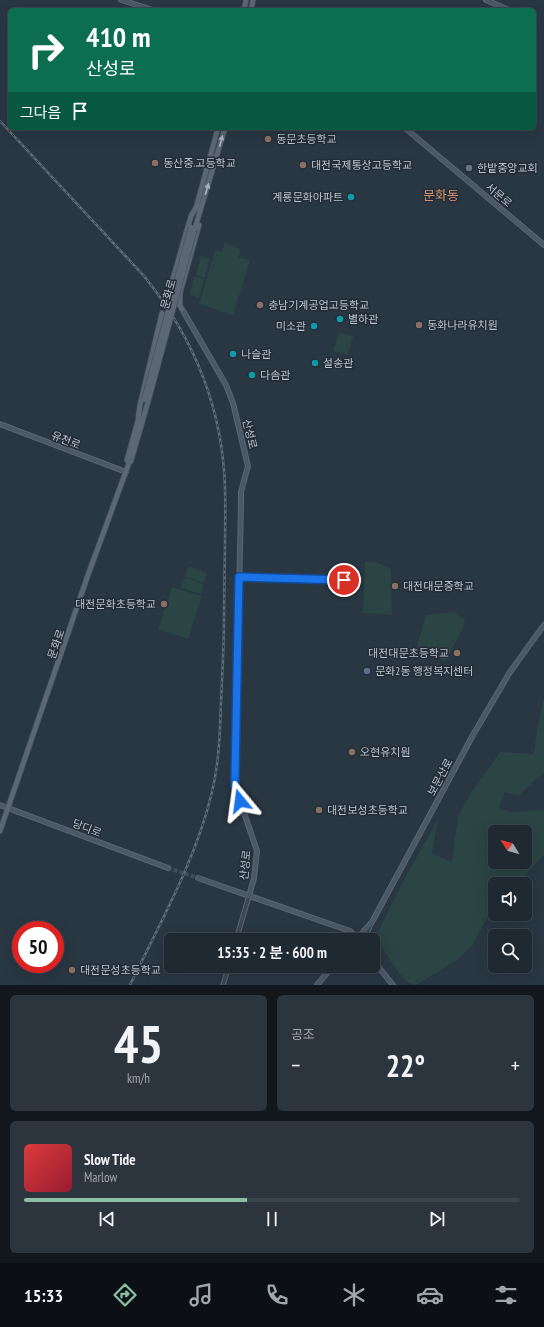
<!DOCTYPE html>
<html lang="ko">
<head>
<meta charset="utf-8">
<style>
	:root { --surface:#1f2932; --page:#2c353e; --text:#f1f3f6; --muted:#a1a6ac; --line:#3c454d; --accent:#8abfa5 }
	body { margin:0; font-family:"PT Sans Narrow","Noto Sans KR",sans-serif; background:var(--page); color:var(--text); height:100vh; display:flex; flex-direction:column; font-size:15px; white-space:nowrap }
	* { box-sizing:border-box; margin:0 }
	p { font-size:13px; color:var(--muted) }
	.icon { flex:none; width:22px; height:22px; fill:none; stroke:currentColor; stroke-width:2; stroke-linecap:round; stroke-linejoin:round }
	.map { position:relative; height:985px; overflow:hidden }
	.sheet { display:flex; flex-direction:column; gap:10px; padding:10px; background:#11171c; flex:1 }
	.sheet>* { flex:none }
	.hud { position:absolute; left:8px; top:8px; width:528px; height:122px; border-radius:6px; box-shadow:0 4px 16px #0002,0 0 0 1px var(--line); background:#0b6e4f; color:#fff; overflow:hidden }
	.needle { width:26px; rotate:307deg }
	.controls { position:absolute; left:488px; top:825px; display:grid; gap:8px }
	.controls a { display:grid; place-items:center; width:44px; height:44px; border-radius:6px; background:var(--surface); box-shadow:0 4px 16px #0002,0 0 0 1px var(--line); font-size:20px }
	.speed { position:absolute; left:12px; top:921px; display:flex; gap:8px; font-size:20px; font-weight:700; text-align:center }
	.speed>* { display:grid; place-content:center; width:52px; height:52px; border-radius:50%; background:var(--surface); box-shadow:0 4px 16px #0002,0 0 0 1px var(--line); line-height:1 }
	.speed .limit { border:6px solid #d22; background:#fff; color:#111 }
	.pin { position:absolute; display:grid; place-items:center; width:34px; height:34px; color:#fff; margin:-17px; border:2px solid #fff; border-radius:50%; box-shadow:0 1px 4px #0007 }
	.me { position:absolute; width:44px; margin:-22px; rotate:344deg; stroke-linejoin:round; filter:drop-shadow(0 0 3px #0008) }
	.turn { display:flex; align-items:center; gap:14px; height:84px; padding:0 12px; font-size:18px }
	.turn .icon { width:52px; height:52px; stroke-width:2.5 }
	.turn b { display:block; font-size:28px; line-height:34px }
	.then { display:flex; align-items:center; height:38px; padding:0 12px; background:#0003; gap:8px; font-size:15px }
	.big { font-size:30px; font-weight:600; line-height:1.1 }
	.sheet .widget { flex:1; display:flex; flex-direction:column; justify-content:center; gap:6px; min-width:0; padding:0 14px; border-radius:6px; background:var(--page) }
	.sheet .dial { align-items:center; gap:0 }
	.dial b { font-size:52px; line-height:1 }
	.song { display:flex; align-items:center; gap:12px }
	.cover { width:48px; height:48px; border-radius:6px; background:linear-gradient(135deg,hsl(0 70% 55%),hsl(350 70% 35%)) }
	.played { height:4px; border-radius:2px; background:linear-gradient(90deg,var(--accent) 45%,var(--line) 45%) }
	.keys { display:flex; justify-content:space-around; direction:ltr }
	.heat { display:flex; justify-content:space-between; align-items:center; font-size:22px; direction:ltr }
	.sheet .tiles { flex:1; display:grid; gap:10px; grid-template-columns:1fr 1fr }
	.widget:last-child { grid-column:span 2 }
	.trip { position:absolute; left:164px; top:933px; width:216px; height:40px; border-radius:6px; background:var(--surface); box-shadow:0 4px 16px #0002,0 0 0 1px var(--line); font-weight:600; line-height:40px; text-align:center }
	.tab-bar { display:flex; height:64px; justify-content:space-around; align-items:center; background:#0c1014; color:var(--muted) }
	.tab-bar .icon { width:28px; height:28px }
	.tab-bar .active { color:var(--accent) }
	.tab-bar b { font-size:18px; color:var(--text) }
	.map>svg:first-child { display:block }
	.green { fill:#2b4444; fill-rule:evenodd }
	.lines { fill:none; stroke-linecap:round; stroke-linejoin:round }
	.secondary-tunnel { stroke:#3f4c58; stroke-width:4; stroke-dasharray:4 2; stroke-linecap:butt }
	.tertiary-casing { stroke:#5c6670; stroke-width:5.5 }
	.secondary-casing { stroke:#5c6670; stroke-width:6 }
	.primary-casing { stroke:#4a545f; stroke-width:6 }
	.tertiary { stroke:#3d4853; stroke-width:3.5 }
	.secondary { stroke:#4b5866; stroke-width:4 }
	.primary { stroke:#5b6773; stroke-width:4.5 }
	.rail-casing { stroke:#606d7a; stroke-width:2.5 }
	.rail { stroke:#222d38; stroke-width:1; stroke-dasharray:3; stroke-linecap:butt }
	.primary-bridge-casing { stroke:#4a545f; stroke-width:6; stroke-linecap:butt }
	.primary-bridge { stroke:#5b6773; stroke-width:4.5 }
	.oneway { fill:#a8b1ba }
	.route-casing { stroke:#114b97; stroke-width:10 }
	.route { stroke:#1a73e8; stroke-width:7 }
	.education-dot { fill:#8d6e63; stroke:#222d38; stroke-width:1.5 }
	.worship-dot { fill:#6b7280; stroke:#222d38; stroke-width:1.5 }
	.culture-dot { fill:#0f9aa8; stroke:#222d38; stroke-width:1.5 }
	.service-dot { fill:#5c6f8a; stroke:#222d38; stroke-width:1.5 }
	.labels { text-anchor:middle; dominant-baseline:central; stroke-width:3; stroke-linejoin:round; paint-order:stroke }
	.poi-label { font-size:11px; fill:#bbc3cc; stroke:#222d38; text-anchor:start }
	.street-label { font-size:11px; fill:#bbc3cc; stroke:#222d38 }
	.quarter-label { font-size:13px; fill:#d3916f; stroke:#222d38 }
</style>
</head>
<body>
<div class="map">
<svg width="544" height="985" viewBox="0 0 544 985">
	<rect width="100%" height="100%" fill="#293743"/>
	<!-- green -->
	<path class="green" d="M225,243L241,249L238,257L250,260L233,315L199,304L215,250L222,252Z
		M201,256L210,259L205,278L196,275Z
		M195,276L204,279L199,298L189,294Z
		M339,332L353,336L348,355L333,351Z
		M365,562H376L391,569L392,615L363,613Z
		M188,566L207,573L204,583L185,576Z
		M185,577L204,584L201,594L181,588Z
		M172,587L202,596L188,639L158,629Z
		M455,612L465,621L464,623L465,624L445,662L417,645L426,615Z
		M544,698V772L519,795L505,792L498,809L511,812L544,810V855L517,884H495V903L472,946L456,961L416,985C402,985 383,948 376,936L401,885L438,819L432,853L452,862L458,816L471,793L500,752L534,754L537,730ZM495,832H525V862H495Z"/>
	<g class="lines">
		<!-- secondary-tunnel -->
		<path class="secondary-tunnel" d="M168,868L198,878"/>
		<!-- tertiary casing -->
		<g class="tertiary-casing">
			<path id="tertiary" d="M239,577L359,580
				M236,940L249,896
				M368,940L367,933L371,924
				M223,985L229,966"/>
		</g>
		<!-- secondary casing -->
		<g class="secondary-casing">
			<path id="secondary" d="M121,0L153,10
				M486,0L509,10
				M405,128L544,245
				M182,309L226,385L233,403L248,466L241,492V505L235,775V786L257,851L254,878L249,896
				M0,424L126,472
				M0,805L168,868
				M198,878L350,931L358,940
				M356,940L372,922L473,735L510,672L544,625
				M373,960L393,985
				M317,985L333,966"/>
		</g>
		<!-- primary casing -->
		<g class="primary-casing">
			<path id="primary" d="M244,10L246,0
				M251,10L253,0
				M196,208L218,128
				M195,228L225,128
				M180,303V293L199,225
				M182,309L172,293V282L191,216L197,206
				M138,420L140,405L162,313
				M129,463L127,460L139,417
				M0,831L88,575L129,463L131,461L148,402"/>
		</g>
		<!-- tertiary -->
		<use href="#tertiary" class="tertiary"/>
		<!-- secondary -->
		<use href="#secondary" class="secondary"/>
		<!-- primary -->
		<use href="#primary" class="primary"/>
		<!-- rail casing -->
		<g class="rail-casing">
			<path id="rail" d="M0,121L144,276C194,338 223,409 225,489C226,533 224,577 224,620C224,648 222,675 221,703C220,733 219,763 212,792C196,860 160,923 130,985"/>
		</g>
		<!-- rail -->
		<use href="#rail" class="rail"/>
		<!-- primary-bridge casing -->
		<g class="primary-bridge-casing">
			<path id="primary-bridge" d="M144,400L191,227
				M148,402L195,228"/>
		</g>
		<!-- primary-bridge -->
		<use href="#primary-bridge" class="primary-bridge"/>
	</g>
	<!-- one-way arrows -->
	<defs><path id="oneway-solid" d="M-6-.8H1V-3.2L6.5 0L1 3.2V.8H-6Z"/></defs>
	<g class="oneway">
		<use href="#oneway-solid" transform="translate(221 141) rotate(-75)"/>
		<use href="#oneway-solid" transform="translate(207 189) rotate(-73)"/>
	</g>
	<g class="lines">
		<!-- route casing -->
		<g class="route-casing">
			<path id="route" d="M240,801L235,786V775L239,577L344,580"/>
		</g>
		<!-- route -->
		<use href="#route" class="route"/>
	</g>
	<!-- markers -->
	<g class="education-dot">
		<circle cx="268" cy="139" r="4"/>
		<circle cx="155" cy="163" r="4"/>
		<circle cx="303" cy="165" r="4"/>
		<circle cx="260" cy="305" r="4"/>
		<circle cx="419" cy="325" r="4"/>
		<circle cx="395" cy="586" r="4"/>
		<circle cx="164" cy="604" r="4"/>
		<circle cx="457" cy="653" r="4"/>
		<circle cx="352" cy="752" r="4"/>
		<circle cx="319" cy="810" r="4"/>
		<circle cx="72" cy="970" r="4"/>
	</g>
	<circle class="worship-dot" cx="469" cy="168" r="4"/>
	<g class="culture-dot">
		<circle cx="351" cy="197" r="4"/>
		<circle cx="340" cy="319" r="4"/>
		<circle cx="314" cy="326" r="4"/>
		<circle cx="233" cy="354" r="4"/>
		<circle cx="315" cy="363" r="4"/>
		<circle cx="252" cy="375" r="4"/>
	</g>
	<circle class="service-dot" cx="367" cy="671" r="4"/>
	<g class="labels">
		<!-- poi labels -->
		<g class="poi-label">
			<text x="276" y="139">동문초등학교</text>
			<text x="163" y="163">동산중.고등학교</text>
			<text x="311" y="165">대전국제통상고등학교</text>
			<text x="477" y="168">한밭중앙교회</text>
			<text x="343" y="197" text-anchor="end">계룡문화아파트</text>
			<text x="268" y="305">충남기계공업고등학교</text>
			<text x="348" y="319">별하관</text>
			<text x="427" y="325">동화나라유치원</text>
			<text x="306" y="326" text-anchor="end">미소관</text>
			<text x="241" y="354">나슬관</text>
			<text x="323" y="363">설송관</text>
			<text x="260" y="375">다솜관</text>
			<text x="403" y="586">대전대문중학교</text>
			<text x="156" y="604" text-anchor="end">대전문화초등학교</text>
			<text x="449" y="653" text-anchor="end">대전대문초등학교</text>
			<text x="375" y="671">문화2동 행정복지센터</text>
			<text x="360" y="752">오현유치원</text>
			<text x="327" y="810">대전보성초등학교</text>
			<text x="80" y="970">대전문성초등학교</text>
		</g>
		<!-- street labels -->
		<g class="street-label">
			<text transform="translate(499 195) rotate(40)">서문로</text>
			<text transform="translate(168 294) rotate(-75)">문화로</text>
			<text transform="translate(250 434) rotate(76)">산성로</text>
			<text transform="translate(66 440) rotate(21)">유천로</text>
			<text transform="translate(56 644) rotate(-71)">문화로</text>
			<text transform="translate(440 777) rotate(-62)">보문산로</text>
			<text transform="translate(87 828) rotate(21)">당디로</text>
			<text transform="translate(245 865) rotate(-84)">산성로</text>
		</g>
		<!-- quarter labels -->
		<g class="quarter-label">
			<text x="441" y="195">문화동</text>
		</g>
	</g>
</svg>
<div class="controls">
<a><svg class="needle" viewBox="-14 -14 28 28"><path d="M0-13l5 13h-10z" fill="#e53935"/><path d="M0 13l5-13h-10z" fill="#a1a6ac"/></svg></a>
<a><svg class="icon" aria-label="sound" viewBox="0 0 24 24"><path d="M4 9h4l5-4v14l-5-4H4zM17 9q2 3 0 6"/></svg></a>
<a><svg class="icon" aria-label="search" viewBox="0 0 24 24"><circle cx="10" cy="10" r="6"/><path d="M15 15l6 6"/></svg></a>
</div>
<div class="speed"><div class="limit">50</div></div>
<div class="pin" style="left:344px;top:580px;background:#d93025"><svg class="icon" aria-label="arrive" viewBox="0 0 24 24"><path d="M6 21V4h12l-3 4 3 4H6"/></svg></div>
<svg class="me" style="left:240px;top:801px" viewBox="-20 -20 40 40"><path d="M0-17L14 15 0 8-14 15z" fill="#1a73e8" stroke="#fff" stroke-width="4"/></svg>
<div class="trip">15:35 · 2 분 · 600 m</div>
<div class="hud">
<div class="turn"><svg class="icon" aria-label="right" viewBox="0 0 24 24"><path d="M7 20v-9h11M14 6l5 5-5 5"/></svg><div><b>410 m</b>산성로</div></div>
<div class="then">그다음<svg class="icon" aria-label="arrive" viewBox="0 0 24 24"><path d="M6 21V4h12l-3 4 3 4H6"/></svg></div>
</div>
</div>
<section class="sheet">
<div class="tiles">
<div class="widget dial"><b>45</b><p>km/h</p></div>
<div class="widget"><p>공조</p>
<div class="heat"><a>−</a><b class="big">22°</b><a>+</a></div>
</div>
<div class="widget">
<div class="song"><i class="cover"></i><div><b>Slow Tide</b><p>Marlow</p></div></div>
<div class="played"></div>
<div class="keys"><svg class="icon" aria-label="previous" viewBox="0 0 24 24"><path d="M18 5L8 12l10 7zM5 5v14"/></svg><svg class="icon" aria-label="pause" viewBox="0 0 24 24"><path d="M8 5v14M16 5v14"/></svg><svg class="icon" aria-label="next" viewBox="0 0 24 24"><path d="M6 5l10 7-10 7zM19 5v14"/></svg></div>
</div>
</div>
</section>
<nav class="tab-bar">
<b>15:33</b>
<svg class="icon active" aria-label="directions" viewBox="0 0 24 24"><path d="M12 3l9 9-9 9-9-9zM9 14v-3h6M13 9l2 2-2 2"/></svg>
<svg class="icon" aria-label="music" viewBox="0 0 24 24"><path d="M9 18V5l10-2v13"/><circle cx="6" cy="18" r="3"/><circle cx="16" cy="16" r="3"/></svg>
<svg class="icon" aria-label="phone" viewBox="0 0 24 24"><path d="M5 4h4l2 5-3 2q2 4 5 5l2-3 5 2v4C11 20 4 13 5 4z"/></svg>
<svg class="icon" aria-label="climate" viewBox="0 0 24 24"><path d="M12 3v18M4 7l16 10M4 17L20 7"/></svg>
<svg class="icon" aria-label="car" viewBox="0 0 24 24"><path d="M5 17H2v-5l4-1 3-4h7l3 4 3 1v5h-3M9 17h6M6 11h13"/><circle cx="7" cy="17" r="2"/><circle cx="17" cy="17" r="2"/></svg>
<svg class="icon" aria-label="filters" viewBox="0 0 24 24"><path d="M4 7h16M4 17h16"/><circle cx="9" cy="7" r="2"/><circle cx="15" cy="17" r="2"/></svg>
</nav>
</body>
</html>
